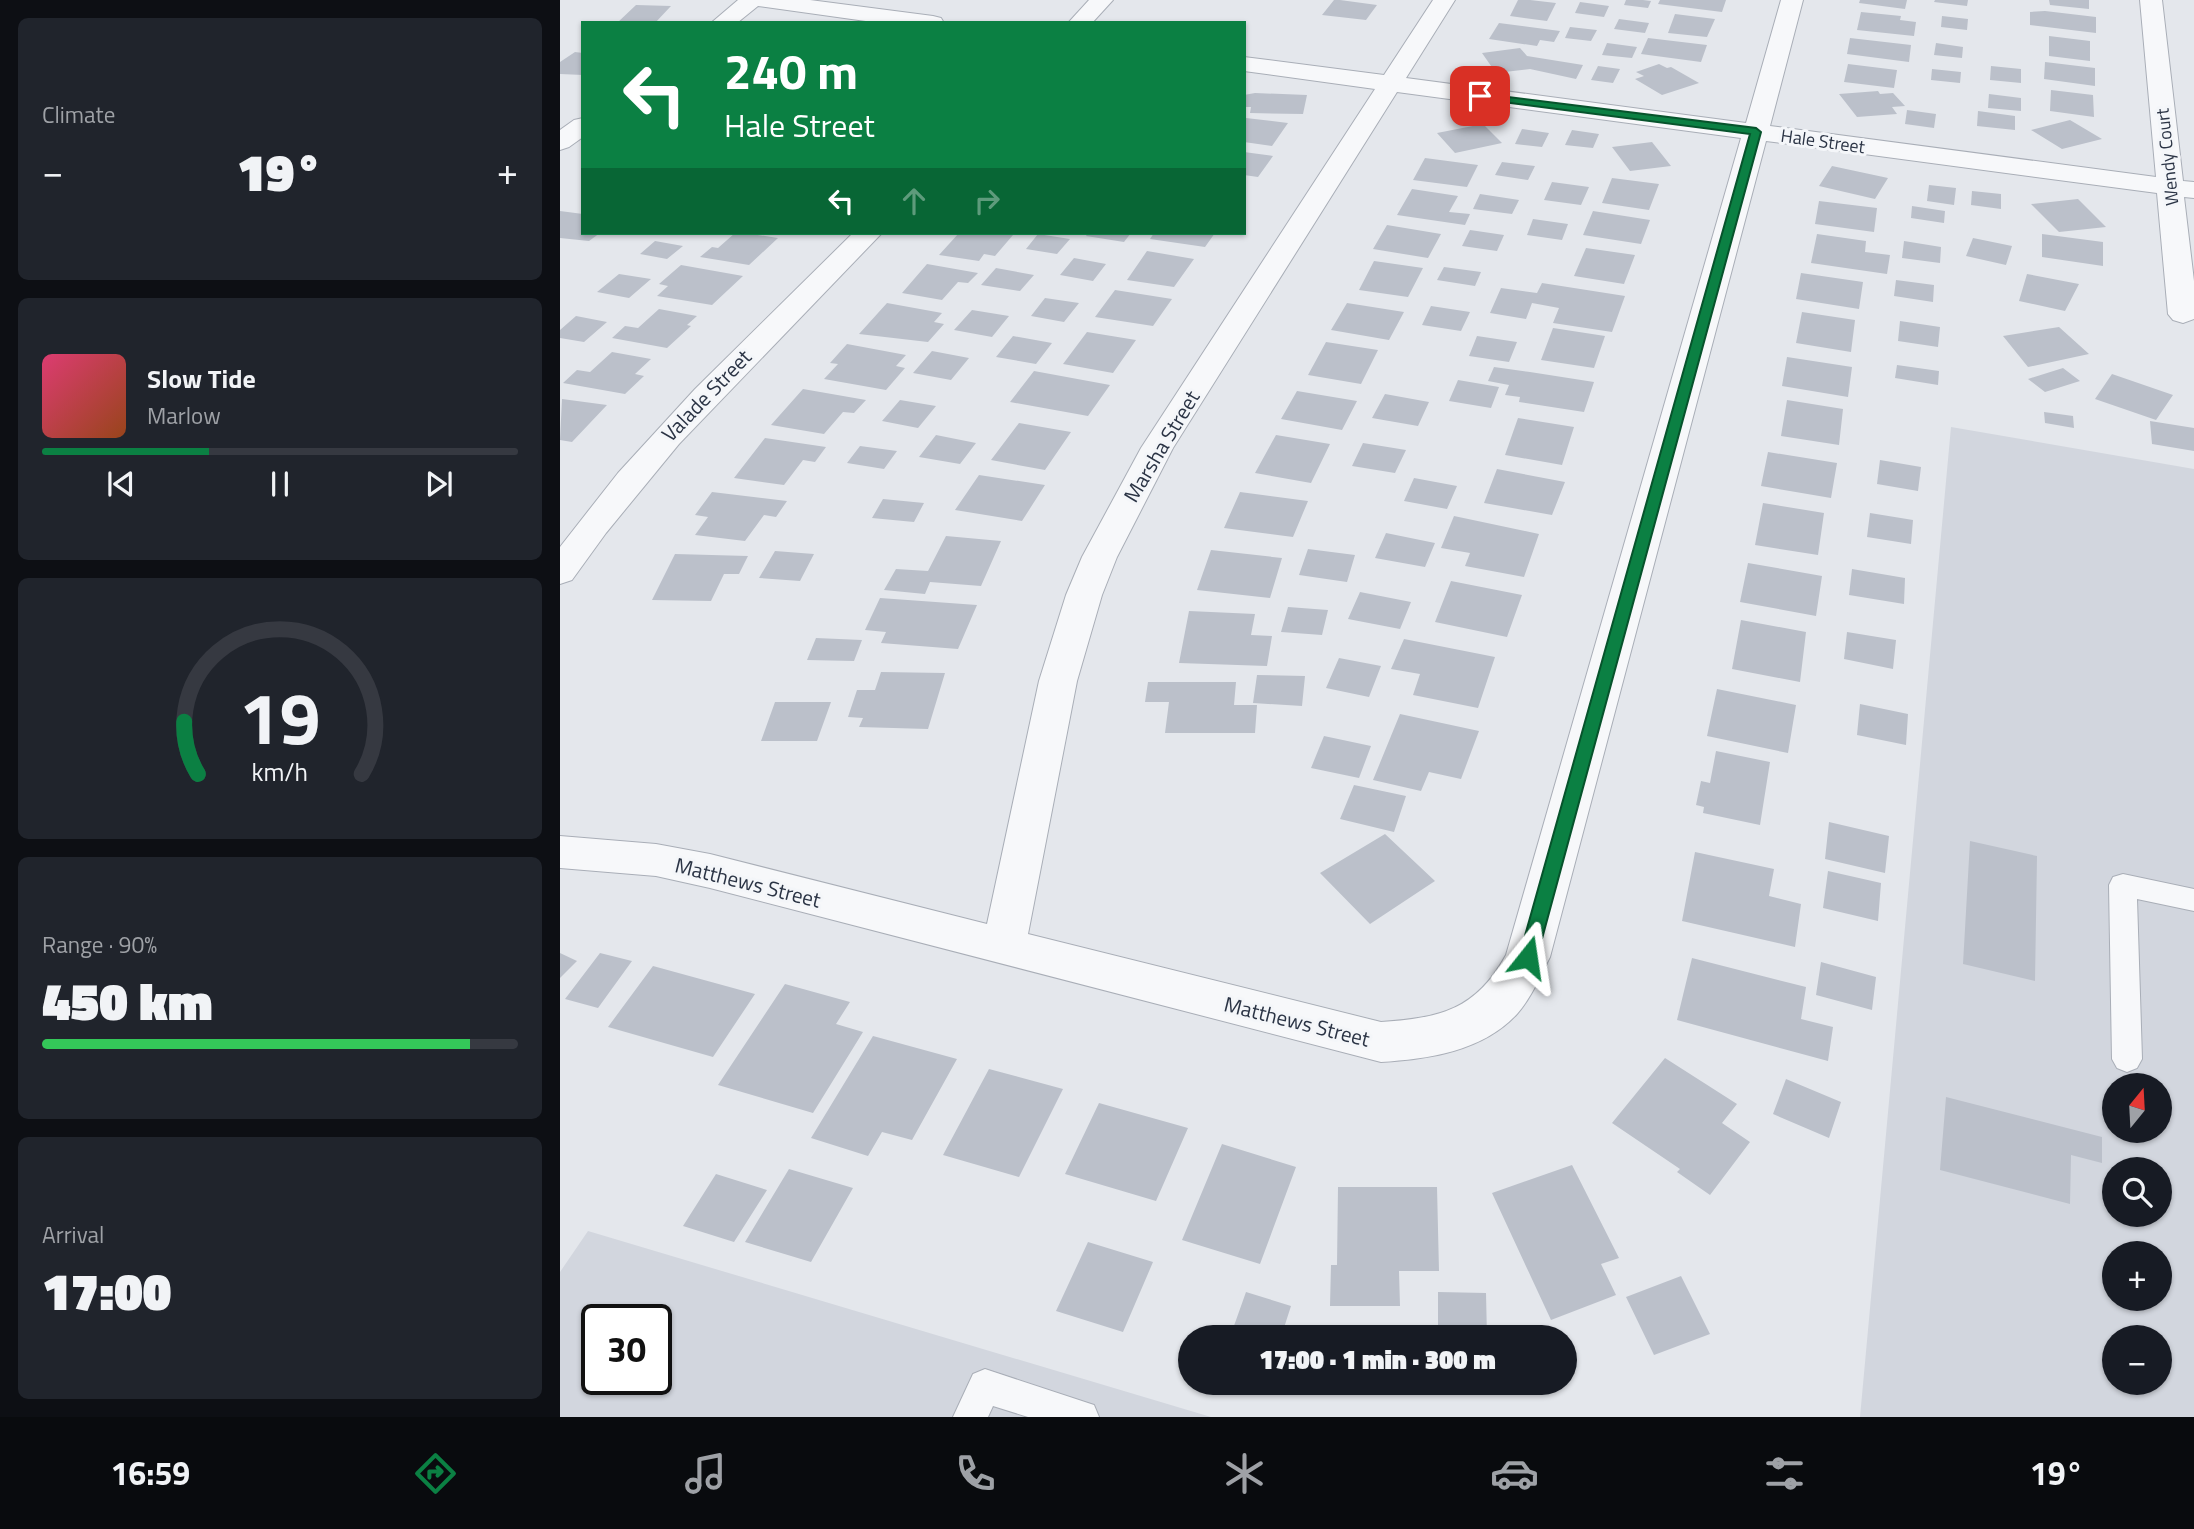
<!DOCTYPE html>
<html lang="en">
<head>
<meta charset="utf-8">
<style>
	:root { --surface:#171b24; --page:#20242c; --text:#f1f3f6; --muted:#9ea1a6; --line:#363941; --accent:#0b8043 }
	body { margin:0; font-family:"Titillium Web",sans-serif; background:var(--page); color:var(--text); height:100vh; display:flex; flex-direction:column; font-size:26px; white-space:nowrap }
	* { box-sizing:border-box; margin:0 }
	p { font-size:23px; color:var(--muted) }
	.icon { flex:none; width:38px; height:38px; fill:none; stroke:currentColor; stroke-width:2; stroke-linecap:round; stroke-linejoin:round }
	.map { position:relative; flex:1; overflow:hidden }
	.side { display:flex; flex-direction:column; gap:18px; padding:18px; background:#0d0f14; width:560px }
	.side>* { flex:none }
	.hud { position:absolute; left:21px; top:21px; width:665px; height:214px; border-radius:0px; box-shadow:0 2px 5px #0004; background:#0b8043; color:#fff; overflow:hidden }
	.needle { width:46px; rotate:18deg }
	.fabs { position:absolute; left:1542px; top:1073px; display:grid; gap:14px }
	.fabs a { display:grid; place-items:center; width:70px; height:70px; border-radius:50%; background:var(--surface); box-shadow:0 2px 5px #0004; font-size:35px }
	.speed { position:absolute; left:21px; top:1304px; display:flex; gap:14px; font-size:35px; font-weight:700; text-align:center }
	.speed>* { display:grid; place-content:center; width:91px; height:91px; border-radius:50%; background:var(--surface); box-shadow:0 2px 5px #0004; line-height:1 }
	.speed .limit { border:4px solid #111; border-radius:10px; background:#fff; color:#111 }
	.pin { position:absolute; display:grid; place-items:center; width:60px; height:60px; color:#fff; margin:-30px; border-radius:14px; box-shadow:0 4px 10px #0006 }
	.me { position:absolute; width:77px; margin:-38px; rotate:15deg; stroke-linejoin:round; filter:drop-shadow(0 0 5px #0008) }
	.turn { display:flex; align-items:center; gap:24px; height:147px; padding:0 28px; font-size:32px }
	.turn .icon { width:91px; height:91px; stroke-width:2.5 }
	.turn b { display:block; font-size:49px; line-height:60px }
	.lanes { display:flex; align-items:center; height:66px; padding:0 28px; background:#0003; justify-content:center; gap:35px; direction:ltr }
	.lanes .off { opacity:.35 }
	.big { font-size:52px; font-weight:800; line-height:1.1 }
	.side .card { flex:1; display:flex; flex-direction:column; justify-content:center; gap:10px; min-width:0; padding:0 24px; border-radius:10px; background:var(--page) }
	.side .dial { align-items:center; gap:0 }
	.dial svg { height:182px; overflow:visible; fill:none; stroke:var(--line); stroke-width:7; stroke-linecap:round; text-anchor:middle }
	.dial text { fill:var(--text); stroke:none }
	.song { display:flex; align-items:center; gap:21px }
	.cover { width:84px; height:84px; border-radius:10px; background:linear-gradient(135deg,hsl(340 70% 55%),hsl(20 70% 35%)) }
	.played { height:7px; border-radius:4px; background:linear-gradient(90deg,var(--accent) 35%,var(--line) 35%) }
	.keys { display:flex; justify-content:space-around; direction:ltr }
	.heat { display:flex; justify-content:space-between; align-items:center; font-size:38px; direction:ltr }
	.charge { height:10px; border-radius:5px; background:linear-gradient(90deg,#34c759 90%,var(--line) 0) }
	.trip { position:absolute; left:618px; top:1325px; width:399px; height:70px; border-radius:35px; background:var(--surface); box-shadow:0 2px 5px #0004; font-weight:800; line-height:70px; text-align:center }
	.dock { display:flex; height:112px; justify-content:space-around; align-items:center; background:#090b0e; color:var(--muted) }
	.dock .icon { width:49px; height:49px }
	.dock .current { color:var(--accent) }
	.dock b { font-size:32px; color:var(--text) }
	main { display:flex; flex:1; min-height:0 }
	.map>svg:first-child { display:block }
	.built { fill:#d2d6de; fill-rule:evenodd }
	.building { fill:#bbc0ca }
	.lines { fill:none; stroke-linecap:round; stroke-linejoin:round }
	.service-casing { stroke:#a9aeb7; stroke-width:2 }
	.minor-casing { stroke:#a9aeb7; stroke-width:2 }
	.service { fill:#f7f8fa; fill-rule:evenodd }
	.minor { fill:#f7f8fa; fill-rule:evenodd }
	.route { fill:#0b8043; stroke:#07532c; stroke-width:2 }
	.labels { text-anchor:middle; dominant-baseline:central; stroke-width:6; stroke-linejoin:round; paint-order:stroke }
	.far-street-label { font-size:18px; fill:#2b3445; stroke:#f4f6f9 }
	.street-label { font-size:21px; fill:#2b3445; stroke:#f4f6f9 }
</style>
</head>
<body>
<main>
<section class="side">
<div class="card"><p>Climate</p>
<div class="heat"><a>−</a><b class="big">19°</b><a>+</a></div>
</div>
<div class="card">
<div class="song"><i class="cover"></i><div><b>Slow Tide</b><p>Marlow</p></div></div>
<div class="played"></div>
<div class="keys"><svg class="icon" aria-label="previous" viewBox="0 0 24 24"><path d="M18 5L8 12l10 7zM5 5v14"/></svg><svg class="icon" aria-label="pause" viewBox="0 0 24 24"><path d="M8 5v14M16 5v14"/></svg><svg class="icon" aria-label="next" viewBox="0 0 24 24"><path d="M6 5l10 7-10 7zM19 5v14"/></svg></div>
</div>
<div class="card dial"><svg viewBox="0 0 100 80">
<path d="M14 69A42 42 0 1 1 86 69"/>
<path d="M14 69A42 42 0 0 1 8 46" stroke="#0b8043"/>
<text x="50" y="56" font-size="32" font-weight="700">19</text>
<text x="50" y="72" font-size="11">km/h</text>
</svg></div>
<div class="card"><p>Range · 90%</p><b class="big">450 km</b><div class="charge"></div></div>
<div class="card"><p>Arrival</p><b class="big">17:00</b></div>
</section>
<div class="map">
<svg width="1634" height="1417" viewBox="0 0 1634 1417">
	<rect width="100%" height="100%" fill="#e4e7ec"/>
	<!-- built -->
	<path class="built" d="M1391,427L1634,469V1417H1300ZM1554,1085H1600V1130H1554ZM1554,1169H1600V1214H1554ZM1554,1253H1600V1298H1554ZM1554,1337H1600V1382H1554Z
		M28,1231L651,1417H0V1272ZM37,1320H96V1379H37Z"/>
	<!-- building -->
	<path class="building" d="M774,0H780L817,5L806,20L762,15Z
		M958,0H970L996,3L987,21L950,16Z
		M1066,0H1083L1091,1L1088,8L1064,5Z
		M1100,0H1166L1162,12L1098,4Z
		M1300,0H1347L1345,9L1299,3Z
		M1375,0H1408L1407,6L1374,2Z
		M1489,0H1529V9L1490,5Z
		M1020,2L1049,6L1044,17L1015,13Z
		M76,5L111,6L95,23H57Z
		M1485,11L1536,17V33L1470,25V12Z
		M1301,12L1341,16L1340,20L1356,22L1354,36L1297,30Z
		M1115,14L1155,19L1147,37L1108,33Z
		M1382,16L1408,19L1407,30L1381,27Z
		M1059,19L1089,23L1085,33L1054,29Z
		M939,23L1000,31L994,42L980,40L977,46L929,39Z
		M1010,27L1037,30L1031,41L1005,38Z
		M1489,36L1530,41V61L1489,56Z
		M1088,38L1147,45L1141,62L1081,54Z
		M1290,38L1351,45L1349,62L1287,54Z
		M1047,43L1077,47L1072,58L1042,55Z
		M1376,43L1403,47L1402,58L1374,55Z
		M960,48L967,56L1023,65L1016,79L970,69L936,73L922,53Z
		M15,52L23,53V75L0,74V62Z
		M1485,62L1535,68V86L1484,79Z
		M1099,64L1107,68L1111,67L1139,83L1102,95L1075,79L1084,76L1076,72Z
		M1288,64L1337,70L1334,88L1284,82Z
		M1038,66L1060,69L1053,83L1031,80Z
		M1431,66L1461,69V83L1430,80Z
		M1372,69L1401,72L1400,83L1371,80Z
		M1491,90L1533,95L1534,117L1490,111Z
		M1318,91L1320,94L1333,93L1345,106L1332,107L1337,114L1297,117L1279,94Z
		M695,93L747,95L743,114L690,113L691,107H684V95Z
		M1429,94L1461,98V111L1428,108Z
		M1347,110L1376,114L1374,128L1345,124Z
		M1418,111L1455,116V130L1417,126Z
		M686,118L728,123L712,146L684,142Z
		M1510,120L1542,139L1502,149L1471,130Z
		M923,124L942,143L895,153L877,133Z
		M962,129L989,133L982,147L955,144Z
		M1012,130L1039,134L1033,148L1005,145Z
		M1092,142L1111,166L1070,171L1052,147Z
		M684,152L713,156L698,177L684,175Z
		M865,158L918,165L907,187L853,180Z
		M942,162L975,166L968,180L935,175Z
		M1272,166L1328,178L1315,199L1259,186Z
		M1052,178L1099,184L1089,210L1042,203Z
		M992,182L1029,187L1021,205L984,200Z
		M1369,185L1396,188L1394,205L1367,201Z
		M852,189L898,196L889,212L910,214L905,225L837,215Z
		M1412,191L1441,194V209L1411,205Z
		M920,194L959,200L952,214L913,209Z
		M1518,199L1546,227L1499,232L1471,204Z
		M1259,201L1317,208L1314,232L1255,224Z
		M1352,206L1385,211L1384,223L1351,218Z
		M0,211L23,214V233H40L29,241L0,238Z
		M1033,211L1090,220L1081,244L1023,235Z
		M973,219L1008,224L1002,240L967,235Z
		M827,225L881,234L868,258L813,249Z
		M910,230L944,235L937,251L902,246Z
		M175,233H185L218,238L189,265L140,257L152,247L158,248Z
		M399,233H439L453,235L435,256L424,254L419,261L379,255Z
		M528,233H571L564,242L526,236Z
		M594,233H655L645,247L590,239Z
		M478,234L510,239L497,254L466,249Z
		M1257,234L1306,241L1305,252L1330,255L1327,274L1251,263Z
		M1482,234L1543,242V266L1482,257Z
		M1413,238L1452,246L1446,265L1406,256Z
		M95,241L123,246L107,259L80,254Z
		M1344,241L1381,247L1380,263L1342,258Z
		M1026,248L1075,255L1064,284L1014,276Z
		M587,251L634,259L614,287L567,280Z
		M514,258L546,264L533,281L500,275Z
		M814,261L863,268L848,297L799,290Z
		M367,264L418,273L408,283L398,282L382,300L342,293Z
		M121,265L183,276L152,305L97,296L108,286L99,284Z
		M884,267L921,272L915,286L877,280Z
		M436,268L474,275L460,291L421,285Z
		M1241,273L1303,282L1299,309L1236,299Z
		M59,274L91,279L69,298L37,292Z
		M1467,274L1519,284L1505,311L1459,301Z
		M1336,280L1374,285L1373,302L1334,296Z
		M982,283L1065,296L1052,332L993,323L999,308L972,303L966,319L930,313L941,288L977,293Z
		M555,290L612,299L593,326L535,317Z
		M485,298L519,303L504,322L471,316Z
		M327,303L382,313L374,322L384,324L368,342L299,334Z
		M787,303L844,312L829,340L771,330Z
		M871,306L910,312L901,331L862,325Z
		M99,309L137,316L127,325L131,326L107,348L52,338L65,326L78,328Z
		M412,310L449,316L432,337L394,330Z
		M1242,312L1295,320L1291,352L1236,343Z
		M16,316L47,322L24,342L0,338V330Z
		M1340,321L1380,327L1378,347L1338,341Z
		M1499,327L1529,354L1468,367L1443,336Z
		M993,328L1045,336L1034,368L981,360Z
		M527,332L576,340L553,373L503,364Z
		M453,336L492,343L476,364L436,357Z
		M917,336L957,342L949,362L909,356Z
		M766,342L818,350L801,384L748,375Z
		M287,344L346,355L336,366L345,368L326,390L264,379L278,364L270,363Z
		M372,351L409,358L391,380L353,373Z
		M52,352L91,359L75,374L84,376L65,394L3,383L17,370L30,372Z
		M1227,357L1292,367L1288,397L1222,386Z
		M1337,365L1379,371L1378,385L1335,378Z
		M934,367L970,372L1034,382L1024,412L959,402L960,397L945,395L949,385L928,381Z
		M1503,368L1520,381L1485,392L1468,379Z
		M474,371L550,385L528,416L450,402Z
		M1552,374L1613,395L1596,420L1535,399Z
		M898,380L939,387L931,408L889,401Z
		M243,389L306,400L294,413L283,412L264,434L211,425Z
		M737,391L797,401L782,430L721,419Z
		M825,394L869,402L858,426L812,418Z
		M2,399L47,405L12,442L0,440Z
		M340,400L376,406L358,428L322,421Z
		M1227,400L1283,409L1279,445L1221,436Z
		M1484,412L1513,416L1514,428L1485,423Z
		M958,418L1014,427L1002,465L945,455Z
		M1590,421L1634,428V451L1592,444Z
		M459,423L511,432L485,470L431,460Z
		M376,435L416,443L400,464L359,457Z
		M716,435L770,444L751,483L695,473Z
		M205,438L266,447L255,462L243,460L224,485L174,478Z
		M803,443L846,450L835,473L792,466Z
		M300,446L337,451L324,469L287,463Z
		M1208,452L1277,463L1271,498L1201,486Z
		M1320,460L1361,467L1358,491L1317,484Z
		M937,469L1005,482L992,515L924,503Z
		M419,475L485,485L462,521L395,510Z
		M854,478L897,486L887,509L844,501Z
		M152,492L227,501L216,517L204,515L185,541L135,535L148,517L135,515Z
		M680,492L748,501L733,537L664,528Z
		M323,499L364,503L354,522L312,518Z
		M1203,503L1264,513L1258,555L1195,545Z
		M1310,513L1353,520L1351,544L1307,537Z
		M894,516L979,534L964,577L905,566L910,553L881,548Z
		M826,533L875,543L865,567L815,558Z
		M386,536L441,541L421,586L370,582L365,594L324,590L336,569L368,571Z
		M748,549L795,555L787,582L739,575Z
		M651,550L722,558L710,598L637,590Z
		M215,551L254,554L240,581L199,578Z
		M115,554L188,556L179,574H164L151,601L92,600Z
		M1188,563L1262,576L1256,616L1180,602Z
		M1292,569L1345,578L1344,604L1289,595Z
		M891,581L962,595L947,637L875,622Z
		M800,592L851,602L840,629L788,619Z
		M320,598L417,605L398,649L321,643L326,632L305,630Z
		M728,607L768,610L762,635L721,632Z
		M629,611L695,614L691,635L712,636L707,666L619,663Z
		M1181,620L1246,632L1240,682L1172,669Z
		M1287,632L1336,640L1333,669L1284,659Z
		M256,638L302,640L294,661L247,660Z
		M844,639L935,657L918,708L853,695L860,674L831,669Z
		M779,658L821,666L809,697L766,688Z
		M321,672L385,673L368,729L299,727L303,718L288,717L297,690H315Z
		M697,675L745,676L742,706L693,703Z
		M588,682H676L674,705H697L695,733H605L609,702H585Z
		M1157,689L1236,705L1228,753L1147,736Z
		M215,702H271L257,741H201Z
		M1300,704L1348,714L1346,745L1297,735Z
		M840,714L919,731L901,779L869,772L861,791L813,780Z
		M764,736L811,746L799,778L751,768Z
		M1156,751L1210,762L1200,825L1143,813L1144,807L1136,805L1141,781L1150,783Z
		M794,785L846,796L834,832L780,819Z
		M1269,822L1329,836L1325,873L1265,859Z
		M825,834L875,881L810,924L760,873Z
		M1410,841L1477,856L1475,981L1403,964Z
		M1135,852L1214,869L1209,896L1241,904L1235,947L1122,921Z
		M1268,871L1321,883L1318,921L1263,908Z
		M0,953L17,961L0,978Z
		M40,953L72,961L38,1008L5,999Z
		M1132,958L1246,987L1241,1019L1273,1027L1268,1061L1117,1020Z
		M1261,962L1316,977L1312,1010L1256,995Z
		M93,966L195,994L153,1057L48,1027Z
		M225,984L290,1002L276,1024L303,1032L253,1113L158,1085Z
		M313,1036L397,1059L352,1140L322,1132L308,1156L251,1138Z
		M1105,1058L1177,1104L1162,1123L1190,1142L1150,1195L1117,1172L1120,1169L1052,1123Z
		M429,1069L503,1089L459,1177L383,1155Z
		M1226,1079L1281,1102L1269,1138L1213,1114Z
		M1386,1097L1542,1137V1163L1511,1155L1510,1204L1380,1170Z
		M539,1103L628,1128L596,1201L505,1174Z
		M662,1144L736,1167L700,1264L622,1240Z
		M1012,1165L1059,1258L1041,1264L1056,1295L991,1320L932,1193Z
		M229,1169L293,1188L251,1262L185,1242Z
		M156,1174L207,1190L174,1242L123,1226Z
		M778,1187H877L879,1271H839L840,1306H770L771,1265H777Z
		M528,1242L593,1262L563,1332L496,1311Z
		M1121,1276L1150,1334L1094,1355L1066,1297Z
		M686,1292L731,1306L721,1337H670Z
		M878,1292L926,1293L927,1337H878Z
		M929,1382H965L966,1391L929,1390Z"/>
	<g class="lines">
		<!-- service casing -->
		<g class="service-casing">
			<path id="service" d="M1563,874L1634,889V911L1577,899L1582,1059L1577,1068L1567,1072L1557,1068L1552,1059L1549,885L1553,877Z
				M425,1369L534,1405L539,1417H468L433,1406L428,1417H393L413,1374Z"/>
		</g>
		<!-- minor casing -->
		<g class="minor-casing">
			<path id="minor" d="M178,0H250L373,16L381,18L384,23H320L198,6L177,23H151Z
				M529,0H553L532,23H508Z
				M873,0H895L846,78L1186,123L1221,0H1243L1210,126L1596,177L1580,0H1602L1623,181L1634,182V198L1624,197L1634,281V319L1623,323L1613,320L1608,314L1597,193L1206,141L990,957C980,976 972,997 957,1014C923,1051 869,1059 821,1062L150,888L96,876L0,868V836L96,844L150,854L427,924L479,681L506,595L522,557L581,448L815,89L684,71V57L824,75ZM837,92L1181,138L946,955C916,1010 880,1018 821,1022L468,934L517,681L542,595L557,557L613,448Z
				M23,118V137L9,147L0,150V130L14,120Z
				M293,233H322L119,444L46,533L12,580L0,584V547L58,473L135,389Z"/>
		</g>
		<!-- service -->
		<use href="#service" class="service"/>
		<!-- minor -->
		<use href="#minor" class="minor"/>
	</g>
	<!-- route -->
	<path class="route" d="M916,93L1196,128L1201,132L977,957L974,962L968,964L961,962L959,957L1190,134L920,99L916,98Z"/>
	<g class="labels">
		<!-- far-street labels -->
		<g class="far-street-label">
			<text transform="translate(1263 141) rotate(8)">Hale Street</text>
			<text transform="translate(1607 157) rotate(-96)">Wendy Court</text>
		</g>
		<!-- street labels -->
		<g class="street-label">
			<text transform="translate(146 395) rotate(-46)">Valade Street</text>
			<text transform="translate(601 446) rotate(-59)">Marsha Street</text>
			<text transform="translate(188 882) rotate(14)">Matthews Street</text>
			<text transform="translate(737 1021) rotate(14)">Matthews Street</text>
		</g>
	</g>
</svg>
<div class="fabs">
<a><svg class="needle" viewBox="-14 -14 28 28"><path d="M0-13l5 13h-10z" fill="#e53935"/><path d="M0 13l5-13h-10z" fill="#9ea1a6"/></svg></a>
<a><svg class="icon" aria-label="search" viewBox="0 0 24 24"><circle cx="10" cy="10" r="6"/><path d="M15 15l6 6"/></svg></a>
<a>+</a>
<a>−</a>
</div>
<div class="speed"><div class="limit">30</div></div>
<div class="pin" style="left:920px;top:96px;background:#d93025"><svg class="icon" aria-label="arrive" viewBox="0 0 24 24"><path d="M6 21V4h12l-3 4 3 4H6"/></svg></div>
<svg class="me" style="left:968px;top:957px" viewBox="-20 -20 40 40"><path d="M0-17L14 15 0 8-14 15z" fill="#0b8043" stroke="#fff" stroke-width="4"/></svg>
<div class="trip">17:00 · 1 min · 300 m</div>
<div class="hud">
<div class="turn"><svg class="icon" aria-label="left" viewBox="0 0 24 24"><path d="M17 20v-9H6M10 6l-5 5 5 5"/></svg><div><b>240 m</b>Hale Street</div></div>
<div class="lanes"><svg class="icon" aria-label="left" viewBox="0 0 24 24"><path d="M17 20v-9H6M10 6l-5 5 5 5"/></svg><svg class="icon off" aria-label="ahead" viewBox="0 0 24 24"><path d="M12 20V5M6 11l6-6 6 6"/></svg><svg class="icon off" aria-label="right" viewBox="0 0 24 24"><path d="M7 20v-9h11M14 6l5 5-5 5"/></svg></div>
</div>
</div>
</main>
<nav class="dock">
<b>16:59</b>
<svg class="icon current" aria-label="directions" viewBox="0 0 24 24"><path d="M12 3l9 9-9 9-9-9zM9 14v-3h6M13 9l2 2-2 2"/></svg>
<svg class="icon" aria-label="music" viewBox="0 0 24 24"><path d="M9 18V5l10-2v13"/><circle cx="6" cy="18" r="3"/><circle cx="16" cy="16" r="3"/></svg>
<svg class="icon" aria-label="phone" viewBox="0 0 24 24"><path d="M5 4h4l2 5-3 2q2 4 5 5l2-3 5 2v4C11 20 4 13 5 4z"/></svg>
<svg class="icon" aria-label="climate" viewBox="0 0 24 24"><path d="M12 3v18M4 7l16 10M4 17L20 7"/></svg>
<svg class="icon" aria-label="car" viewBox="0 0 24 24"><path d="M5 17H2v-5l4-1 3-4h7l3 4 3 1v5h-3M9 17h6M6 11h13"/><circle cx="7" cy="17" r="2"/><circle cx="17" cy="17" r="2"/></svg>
<svg class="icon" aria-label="filters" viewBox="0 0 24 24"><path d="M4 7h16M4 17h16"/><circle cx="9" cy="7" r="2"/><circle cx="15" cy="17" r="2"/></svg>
<b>19°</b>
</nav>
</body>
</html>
